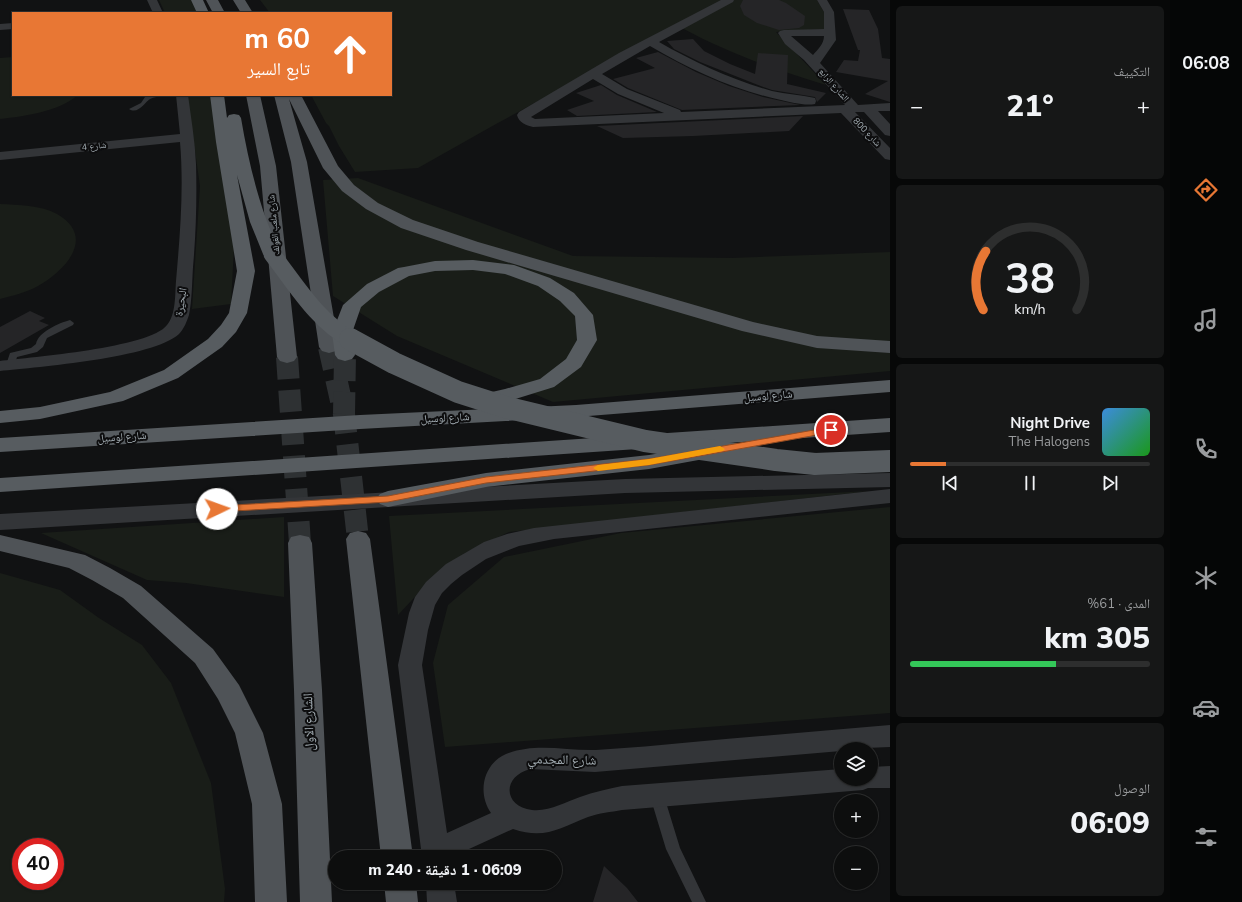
<!DOCTYPE html>
<html lang="ar">
<head>
<meta charset="utf-8">
<style>
	:root { --surface:#0d0e0e; --page:#161717; --text:#f1f3f6; --muted:#9a9c9e; --line:#2d2e2e; --accent:#e87734 }
	body { margin:0; font-family:"Nunito Sans","Noto Naskh Arabic",sans-serif; background:var(--page); color:var(--text); direction:rtl; height:100vh; display:flex; flex-direction:column; font-size:15px; white-space:nowrap }
	* { box-sizing:border-box; margin:0 }
	p { font-size:13px; color:var(--muted) }
	.icon { flex:none; width:22px; height:22px; fill:none; stroke:currentColor; stroke-width:2; stroke-linecap:round; stroke-linejoin:round }
	.map { position:relative; flex:1; overflow:hidden; direction:ltr }
	.panel { display:flex; flex-direction:column; gap:6px; padding:6px; background:#070808; width:280px }
	.panel>* { flex:none }
	.guide { position:absolute; left:12px; top:12px; width:380px; height:84px; border-radius:0px; box-shadow:0 1px 3px #0004,0 0 0 1px var(--line); direction:rtl; background:#e87734; color:#fff; overflow:hidden }
	.buttons { position:absolute; left:834px; top:742px; display:grid; gap:8px }
	.buttons a { display:grid; place-items:center; width:44px; height:44px; border-radius:50%; background:var(--surface); box-shadow:0 1px 3px #0004,0 0 0 1px var(--line); font-size:20px }
	.speed { position:absolute; left:12px; top:838px; display:flex; gap:8px; font-size:20px; font-weight:700; text-align:center }
	.speed>* { display:grid; place-content:center; width:52px; height:52px; border-radius:50%; background:var(--surface); box-shadow:0 1px 3px #0004,0 0 0 1px var(--line); line-height:1 }
	.speed .limit { border:6px solid #d22; background:#fff; color:#111 }
	.pin { position:absolute; display:grid; place-items:center; width:34px; height:34px; color:#fff; margin:-17px; border:2px solid #fff; border-radius:50%; box-shadow:0 1px 4px #0007 }
	.me { position:absolute; width:44px; margin:-22px; rotate:87deg; stroke-linejoin:round; filter:drop-shadow(0 0 3px #0008) }
	.turn { display:flex; align-items:center; gap:14px; height:84px; padding:0 16px; font-size:18px }
	.turn .icon { width:52px; height:52px; stroke-width:2.5 }
	.turn b { display:block; font-size:28px; line-height:34px }
	.big { font-size:30px; font-weight:800; line-height:1.1 }
	.panel .widget { flex:1; display:flex; flex-direction:column; justify-content:center; gap:6px; min-width:0; padding:0 14px; border-radius:6px; background:var(--page) }
	.panel .dial { align-items:center; gap:0 }
	.dial svg { height:104px; overflow:visible; fill:none; stroke:var(--line); stroke-width:7; stroke-linecap:round; text-anchor:middle }
	.dial text { fill:var(--text); stroke:none }
	.song { display:flex; align-items:center; gap:12px }
	.cover { width:48px; height:48px; border-radius:6px; background:linear-gradient(135deg,hsl(210 70% 55%),hsl(120 70% 35%)) }
	.played { height:4px; border-radius:2px; background:linear-gradient(90deg,var(--accent) 15%,var(--line) 15%) }
	.keys { display:flex; justify-content:space-around; direction:ltr }
	.heat { display:flex; justify-content:space-between; align-items:center; font-size:22px; direction:ltr }
	.charge { height:6px; border-radius:3px; background:linear-gradient(90deg,#34c759 61%,var(--line) 0) }
	.trip { position:absolute; left:328px; top:850px; width:234px; height:40px; border-radius:20px; background:var(--surface); box-shadow:0 1px 3px #0004,0 0 0 1px var(--line); font-weight:800; line-height:40px; text-align:center; direction:rtl }
	main { display:flex; flex:1; min-height:0 }
	.menu { display:flex; flex-direction:column; width:72px; justify-content:space-around; align-items:center; background:#050606; color:var(--muted) }
	.menu .icon { width:28px; height:28px }
	.menu .active { color:var(--accent) }
	.menu b { font-size:18px; color:var(--text) }
	.map>svg:first-child { display:block }
	.green { fill:#191d18; fill-rule:evenodd }
	.building { fill:#252527 }
	.lines { fill:none; stroke-linecap:round; stroke-linejoin:round }
	.primary-tunnel { stroke:#2e3133; stroke-width:22; stroke-dasharray:22 11; stroke-linecap:butt }
	.trunk-tunnel { stroke:#2e3133; stroke-width:22; stroke-dasharray:22 11; stroke-linecap:butt }
	.service { fill:#333538; fill-rule:evenodd }
	.minor { fill:#333538; fill-rule:evenodd }
	.tertiary { fill:#333538; fill-rule:evenodd }
	.primary { fill:#4f5357; fill-rule:evenodd }
	.trunk { fill:#575c60; fill-rule:evenodd }
	.trunk-bridge-far1 { stroke:#575c60; stroke-width:17 }
	.trunk-bridge { stroke:#575c60; stroke-width:22 }
	.route { fill:#e87734; stroke:#974d22 }
	.slow { fill:#f59e0b }
	.labels { text-anchor:middle; dominant-baseline:central; stroke-width:4; stroke-linejoin:round; paint-order:stroke }
	.far-street-label { font-size:9px; fill:#a3adb3; stroke:#0d0d0e }
	.street-label { font-size:11px; fill:#a3adb3; stroke:#0d0d0e }
	.near-street-label { font-size:13px; fill:#a3adb3; stroke:#0d0d0e }
</style>
</head>
<body>
<main>
<nav class="menu">
<b>06:08</b>
<svg class="icon active" aria-label="directions" viewBox="0 0 24 24"><path d="M12 3l9 9-9 9-9-9zM9 14v-3h6M13 9l2 2-2 2"/></svg>
<svg class="icon" aria-label="music" viewBox="0 0 24 24"><path d="M9 18V5l10-2v13"/><circle cx="6" cy="18" r="3"/><circle cx="16" cy="16" r="3"/></svg>
<svg class="icon" aria-label="phone" viewBox="0 0 24 24"><path d="M5 4h4l2 5-3 2q2 4 5 5l2-3 5 2v4C11 20 4 13 5 4z"/></svg>
<svg class="icon" aria-label="climate" viewBox="0 0 24 24"><path d="M12 3v18M4 7l16 10M4 17L20 7"/></svg>
<svg class="icon" aria-label="car" viewBox="0 0 24 24"><path d="M5 17H2v-5l4-1 3-4h7l3 4 3 1v5h-3M9 17h6M6 11h13"/><circle cx="7" cy="17" r="2"/><circle cx="17" cy="17" r="2"/></svg>
<svg class="icon" aria-label="filters" viewBox="0 0 24 24"><path d="M4 7h16M4 17h16"/><circle cx="9" cy="7" r="2"/><circle cx="15" cy="17" r="2"/></svg>
</nav>
<section class="panel">
<div class="widget"><p>التكييف</p>
<div class="heat"><a>−</a><b class="big">21°</b><a>+</a></div>
</div>
<div class="widget dial"><svg viewBox="0 0 100 80">
<path d="M14 69A42 42 0 1 1 86 69"/>
<path d="M14 69A42 42 0 0 1 16 24" stroke="#e87734"/>
<text x="50" y="56" font-size="32" font-weight="700">38</text>
<text x="50" y="72" font-size="11">km/h</text>
</svg></div>
<div class="widget">
<div class="song"><i class="cover"></i><div><b>Night Drive</b><p>The Halogens</p></div></div>
<div class="played"></div>
<div class="keys"><svg class="icon" aria-label="previous" viewBox="0 0 24 24"><path d="M18 5L8 12l10 7zM5 5v14"/></svg><svg class="icon" aria-label="pause" viewBox="0 0 24 24"><path d="M8 5v14M16 5v14"/></svg><svg class="icon" aria-label="next" viewBox="0 0 24 24"><path d="M6 5l10 7-10 7zM19 5v14"/></svg></div>
</div>
<div class="widget"><p>المدى · 61%</p><b class="big">305 km</b><div class="charge"></div></div>
<div class="widget"><p>الوصول</p><b class="big">06:09</b></div>
</section>
<div class="map">
<svg width="890" height="902" viewBox="0 0 890 902">
	<rect width="100%" height="100%" fill="#111213"/>
	<!-- green -->
	<path class="green" d="M159,0H192L198,13H165Z
		M260,0H724L496,124L418,168L355,172L339,146L329,126L326,123L311,95H391V13H270Z
		M733,0H817L824,12L825,29L776,32L826,85C776,70 728,53 682,28Z
		M13,57V95H78C58,112 25,116 0,119V58Z
		M187,95H212L234,247L231,304L192,309L200,186Z
		M358,178L573,256L732,258L890,252V371L553,402L397,336L333,296L323,180Z
		M0,204C18,205 41,205 57,214C97,237 65,271 38,286C27,292 12,296 0,299Z
		M870,491L509,532L465,553L426,585L398,615L389,516Z
		M890,507V713L445,747L433,663L448,605L504,557L621,533Z
		M284,517V597L186,583L147,580L41,533Z
		M0,573L60,590L99,618L142,645L171,683L211,783L225,889L224,902H0ZM21,847H55V881H21Z"/>
	<!-- building -->
	<path class="building" d="M743,0H779L786,3L805,16L804,25L799,28L779,30L757,23L744,15L740,6Z
		M843,9L869,10L878,29L882,58L890,59V102L865,94L888,81L836,72L844,60L858,61L860,50H858Z
		M693,39L704,51L730,64L755,74L758,53L788,55L787,84L826,93L817,102L815,97L772,90L758,85L700,62L674,49L667,41Z
		M658,52L696,72L729,86L763,97L800,105L682,110L628,88L613,79L655,68L636,58Z
		M601,85L617,95L657,112L577,116L567,110L594,101L576,93Z
		M803,116L789,131L693,136L623,138L597,126Z
		M30,311L45,318L39,321L49,325L0,353V327Z
		M604,866L627,888L638,902H593Z"/>
	<g class="lines">
		<!-- primary-tunnel -->
		<path class="primary-tunnel" d="M329,347L344,414L358,539
			M287,357L300,543"/>
		<!-- trunk-tunnel -->
		<path class="trunk-tunnel" d="M344,414L345,355"/>
		<!-- service -->
		<path class="service" d="M151,95H162C159,97 154,97 150,99C145,102 138,115 129,109L141,103L145,97Z
			M70,320L74,323L73,325L47,338L43,347L37,352L17,357L14,367H8L6,365L10,353L31,348L36,344C38,332 59,323 70,320Z
			M657,790L662,792L664,796L680,848L706,902H692L666,849L650,796L652,792Z"/>
		<!-- minor -->
		<path class="minor" d="M147,0H157L163,13H153Z
			M721,0H734L733,2L659,42C694,62 732,80 772,91C786,94 801,95 815,98L816,101L815,104C804,106 791,102 781,100C734,90 691,70 650,46L602,74L627,89L680,110L681,112L845,105L804,60L785,44L778,33L780,31L784,30L824,29V12L817,0H827L834,12L836,40L820,63L858,105L890,103V111H878L890,124V136L885,135L864,112H855L890,148V160L885,159L841,113L533,127C526,125 519,123 517,115L519,112L619,53ZM791,36H824C824,44 818,49 813,55ZM593,79L618,94L664,113L535,119L531,117Z
			M13,23V29L0,30V24Z
			M176,95H188C191,118 195,141 196,164C197,198 196,233 193,267C192,283 192,300 189,315C187,321 184,329 179,334C153,358 38,367 0,371V361C31,357 150,348 167,325C176,315 175,294 176,281C180,235 184,188 180,142L0,160V152L180,134Z
			M890,489V503L554,539L519,546L486,559L462,575L451,584L442,593L435,605L428,630L422,665L447,833L491,813C477,793 483,764 506,754C536,742 566,751 596,750C629,748 661,745 693,742C759,736 824,731 890,725V747L841,749V751L595,772L530,769C501,777 504,807 532,810C549,812 565,802 580,797C594,792 608,789 622,786L841,769V779H871V767L890,766V788H868L863,790L622,810C611,812 599,813 588,817C559,828 545,840 513,829L469,849L455,857H422L398,665L409,613L415,597L426,582L446,564L484,542L507,534L534,528Z
			M426,883H454L457,902H427Z"/>
		<!-- tertiary -->
		<path class="tertiary" d="M890,473V487L625,493L0,530V514L625,479Z"/>
		<!-- primary -->
		<path class="primary" d="M206,0H218L225,13H213Z
			M233,0H245L253,13H241Z
			M246,95H260L276,166L297,357L294,361L287,363L280,361L277,357L260,166Z
			M274,95H301L338,166L354,185L378,203L413,220L478,242L753,322L817,336L890,341V353L817,348L742,331L466,250L401,228L366,209L342,191L323,168L289,99L307,162L339,347L336,351L329,353L322,351L319,347L291,162Z
			M358,531L366,533L370,539L413,857H381L346,539L350,533Z
			M0,535L85,555L110,568L141,586L213,649L239,685L263,733L282,804L287,902H255L252,804L235,733L218,699L195,663L123,598L92,580L69,568L0,551Z
			M300,535L309,537L312,543L322,690L332,902H300L294,690L288,543L291,537Z
			M384,883H416L418,902H386Z"/>
		<!-- trunk -->
		<path class="trunk" d="M191,0H203L209,13H197Z
			M210,95H224L227,118L229,115L234,114L239,115L241,118C249,165 260,211 281,254L278,258L272,259L266,258L263,254L250,222L237,175L255,271L247,313L236,332L222,347L178,378L123,401L40,419L0,423V411L40,407L110,392L164,370L208,339L221,325L229,313L237,271L216,142Z
			M473,260L514,265L550,278L574,293L593,315L597,340L581,367L554,387L509,401L477,407L470,405L467,401L470,397L505,389L540,379L566,359L577,340L575,316L560,301L538,286L505,274L473,270L435,271L409,276L379,292L361,307L352,333L355,355L352,359L345,361L338,359L335,355L332,333L343,305L367,284L398,268L404,267L435,261Z
			M890,380V392L576,417L360,429L0,452V438L360,415L576,405Z
			M890,418V432L0,492V478Z
			M707,445L715,447L718,452L715,457L649,469L486,487L388,507L380,504L376,499L380,494L388,491L486,473L649,455Z"/>
		<!-- trunk-bridge-far1 -->
		<path class="trunk-bridge-far1" d="M272,254C296,285 317,321 352,340"/>
		<!-- trunk-bridge -->
		<path class="trunk-bridge" d="M350,339L394,363L458,392L505,407L645,441L776,460L815,464L890,461"/>
	</g>
	<!-- route -->
	<path class="route" d="M831,427L834,428L836,430L834,432L649,465L486,483L388,502L217,512L212,509L217,506L388,496L486,477L649,459Z"/>
	<!-- slow -->
	<path class="slow" d="M720,446L725,449L723,451L649,465L598,471L593,468L598,465L649,459Z"/>
	<g class="labels">
		<!-- far-street labels -->
		<g class="far-street-label">
			<text transform="translate(834 85) rotate(49)">الشارع الرابع</text>
			<text transform="translate(867 132) rotate(46)">شارع 800</text>
			<text transform="translate(94 146) rotate(-6)">شارع 4</text>
			<text transform="translate(274 225) rotate(-95)">شارع ملعب الغولف</text>
		</g>
		<!-- street labels -->
		<g class="street-label">
			<text transform="translate(181 302) rotate(-81)">البحيرة</text>
			<text transform="translate(768 396) rotate(-5)">شارع لوسيل</text>
			<text transform="translate(445 418) rotate(-3)">شارع لوسيل</text>
			<text transform="translate(122 437) rotate(-4)">شارع لوسيل</text>
		</g>
		<!-- near-street labels -->
		<g class="near-street-label">
			<text transform="translate(309 722) rotate(-92)">الشارع الاول</text>
			<text transform="translate(562 760) rotate(1)">شارع المجدمي</text>
		</g>
	</g>
</svg>
<div class="buttons">
<a><svg class="icon" aria-label="layers" viewBox="0 0 24 24"><path d="M12 4l9 5-9 5-9-5zM3 14l9 5 9-5"/></svg></a>
<a>+</a>
<a>−</a>
</div>
<div class="speed"><div class="limit">40</div></div>
<div class="pin" style="left:831px;top:430px;background:#d93025"><svg class="icon" aria-label="arrive" viewBox="0 0 24 24"><path d="M6 21V4h12l-3 4 3 4H6"/></svg></div>
<svg class="me" style="left:217px;top:509px" viewBox="-20 -20 40 40"><circle r="19" fill="#fff"/><path d="M0-13L10 11 0 6-10 11z" fill="#e87734"/></svg>
<div class="trip">06:09 · 1 دقيقة · 240 m</div>
<div class="guide">
<div class="turn"><svg class="icon" aria-label="ahead" viewBox="0 0 24 24"><path d="M12 20V5M6 11l6-6 6 6"/></svg><div><b>60 m</b>تابع السير</div></div>
</div>
</div>
</main>
</body>
</html>
